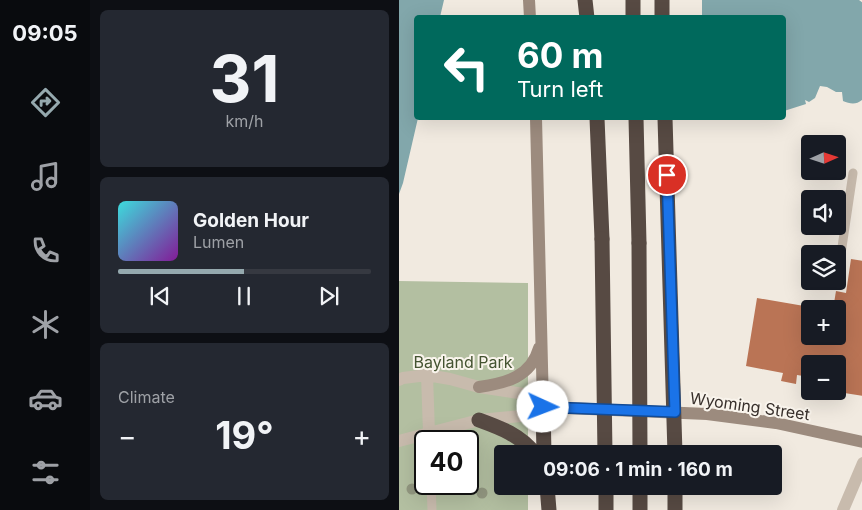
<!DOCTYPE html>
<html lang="en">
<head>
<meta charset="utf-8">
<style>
	:root { --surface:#171b24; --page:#242831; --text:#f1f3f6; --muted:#9ea1a6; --line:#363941; --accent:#95a9ae }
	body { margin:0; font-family:Inter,sans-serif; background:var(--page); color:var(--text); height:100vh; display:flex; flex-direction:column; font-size:19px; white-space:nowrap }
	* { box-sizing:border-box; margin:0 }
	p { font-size:16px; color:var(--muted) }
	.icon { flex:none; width:28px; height:28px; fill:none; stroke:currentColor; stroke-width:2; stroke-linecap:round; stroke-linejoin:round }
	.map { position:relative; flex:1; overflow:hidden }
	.drawer { display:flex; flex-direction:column; gap:10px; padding:10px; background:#0d0f14; width:309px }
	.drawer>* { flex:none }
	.banner { position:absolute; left:15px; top:15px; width:372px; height:105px; border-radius:5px; box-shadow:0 5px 20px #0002; background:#00695c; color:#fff; overflow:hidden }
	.needle { width:32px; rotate:87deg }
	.fabs { position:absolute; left:402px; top:135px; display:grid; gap:10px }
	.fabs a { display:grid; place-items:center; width:45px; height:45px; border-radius:5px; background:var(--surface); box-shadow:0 5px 20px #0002; font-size:25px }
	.speed { position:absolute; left:15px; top:430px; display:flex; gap:10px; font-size:25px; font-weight:700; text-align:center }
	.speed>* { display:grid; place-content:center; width:65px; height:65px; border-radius:50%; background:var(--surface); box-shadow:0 5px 20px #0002; line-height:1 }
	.speed .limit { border:2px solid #111; border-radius:8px; background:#fff; color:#111 }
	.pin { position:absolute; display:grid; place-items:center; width:42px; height:42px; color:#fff; margin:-21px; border:2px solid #fff; border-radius:50%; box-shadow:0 1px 5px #0007 }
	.me { position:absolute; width:55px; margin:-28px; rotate:92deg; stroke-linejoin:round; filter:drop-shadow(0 0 4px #0008) }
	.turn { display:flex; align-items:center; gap:18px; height:105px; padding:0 20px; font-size:22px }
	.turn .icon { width:65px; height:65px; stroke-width:2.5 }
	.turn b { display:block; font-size:35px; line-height:42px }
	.big { font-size:38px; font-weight:700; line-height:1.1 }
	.drawer .tile { flex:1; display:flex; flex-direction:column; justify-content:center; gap:8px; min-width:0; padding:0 18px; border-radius:8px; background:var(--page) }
	.drawer .dial { align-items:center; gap:0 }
	.dial b { font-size:65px; line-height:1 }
	.song { display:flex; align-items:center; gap:15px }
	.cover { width:60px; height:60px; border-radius:8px; background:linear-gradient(135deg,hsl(180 70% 55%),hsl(290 70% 35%)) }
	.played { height:5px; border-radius:2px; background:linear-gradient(90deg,var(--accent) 50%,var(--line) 50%) }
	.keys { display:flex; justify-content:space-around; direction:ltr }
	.heat { display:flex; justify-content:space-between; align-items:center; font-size:28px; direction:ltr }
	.trip { position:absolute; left:95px; top:445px; width:288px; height:50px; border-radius:5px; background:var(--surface); box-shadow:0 5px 20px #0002; font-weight:700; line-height:50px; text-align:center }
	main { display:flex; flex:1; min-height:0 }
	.tabs { display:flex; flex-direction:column; width:90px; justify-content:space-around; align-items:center; background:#090b0e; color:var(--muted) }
	.tabs .icon { width:35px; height:35px }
	.tabs .selected { color:var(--accent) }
	.tabs b { font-size:22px; color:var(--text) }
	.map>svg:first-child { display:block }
	.green { fill:#b3bfa1; fill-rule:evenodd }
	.water { fill:#82a7ab }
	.building { fill:#ba7455 }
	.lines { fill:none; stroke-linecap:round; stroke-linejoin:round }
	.lane { stroke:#c8bbad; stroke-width:9 }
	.street { stroke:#c8bbad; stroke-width:12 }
	.secondary { stroke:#9c8b7e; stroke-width:12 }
	.highway { stroke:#574a43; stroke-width:15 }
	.highway-bridge { stroke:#574a43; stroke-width:15 }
	.tree { fill:#929780 }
	.route-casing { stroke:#114b97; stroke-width:12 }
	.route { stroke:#1a73e8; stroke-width:9 }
	.labels { text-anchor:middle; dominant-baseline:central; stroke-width:4; stroke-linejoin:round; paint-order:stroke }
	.park-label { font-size:16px; fill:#445331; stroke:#f9f4ec }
	.street-label { font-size:16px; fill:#372f2b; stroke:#f9f4ec }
</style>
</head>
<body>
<main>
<nav class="tabs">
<b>09:05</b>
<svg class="icon selected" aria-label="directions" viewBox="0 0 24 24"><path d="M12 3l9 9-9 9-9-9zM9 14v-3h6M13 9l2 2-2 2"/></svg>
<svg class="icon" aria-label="music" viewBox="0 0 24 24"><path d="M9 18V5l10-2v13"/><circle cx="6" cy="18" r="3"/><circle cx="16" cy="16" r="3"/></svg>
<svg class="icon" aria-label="phone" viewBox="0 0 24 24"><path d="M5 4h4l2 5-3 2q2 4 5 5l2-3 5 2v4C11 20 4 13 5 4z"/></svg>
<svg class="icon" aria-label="climate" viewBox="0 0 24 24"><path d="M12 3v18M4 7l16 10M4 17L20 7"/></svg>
<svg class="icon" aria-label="car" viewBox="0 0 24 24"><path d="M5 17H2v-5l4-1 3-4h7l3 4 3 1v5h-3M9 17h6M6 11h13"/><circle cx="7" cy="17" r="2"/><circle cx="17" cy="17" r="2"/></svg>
<svg class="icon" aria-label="filters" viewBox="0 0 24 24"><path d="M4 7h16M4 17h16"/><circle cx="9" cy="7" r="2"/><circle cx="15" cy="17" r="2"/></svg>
</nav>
<section class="drawer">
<div class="tile dial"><b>31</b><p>km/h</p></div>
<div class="tile">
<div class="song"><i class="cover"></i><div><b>Golden Hour</b><p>Lumen</p></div></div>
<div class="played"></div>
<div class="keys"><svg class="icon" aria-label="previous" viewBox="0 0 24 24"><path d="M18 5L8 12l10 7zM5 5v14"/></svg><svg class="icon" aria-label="pause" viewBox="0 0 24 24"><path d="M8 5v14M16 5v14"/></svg><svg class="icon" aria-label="next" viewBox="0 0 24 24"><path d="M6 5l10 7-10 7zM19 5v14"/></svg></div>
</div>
<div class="tile"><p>Climate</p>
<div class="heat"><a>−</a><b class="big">19°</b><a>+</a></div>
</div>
</section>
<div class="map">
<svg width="464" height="510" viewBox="0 0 464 510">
	<rect width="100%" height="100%" fill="#f1eae0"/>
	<!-- green -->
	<path class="green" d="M0,281L129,283V454H104V486H129V510H0ZM26,441H69V484H26Z"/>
	<!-- water -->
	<path class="water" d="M0,0H45L41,17L18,18L19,118L4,183L0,194Z
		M303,0H460L464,3L463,100C457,105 451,104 444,101L443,92H437L428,87L421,86L416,98L410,102L406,100L407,104L385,111V18L303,17Z"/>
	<!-- building -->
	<path class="building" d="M452,259L464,261V396L439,392V364H411V377L398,375L397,384L382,381L384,373L347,366L358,298L411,307V336H439V309H434L437,291L447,293Z"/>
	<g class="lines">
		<!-- lane -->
		<path class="lane" d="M439,274L454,173
			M32,484L33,510"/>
		<!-- street -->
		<path class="street" d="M28,375L30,433
			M0,380L4,378L28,375L51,379L80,387L132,395L144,407L132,415L80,420L0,441
			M444,510L464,463"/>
		<!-- secondary -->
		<path class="secondary" d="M130,0L131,18
			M137,118L144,407L308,414L377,423L464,442
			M80,387C107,383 132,377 140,348"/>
		<!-- highway -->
		<path class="highway" d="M186,0L188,18
			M234,0V18
			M263,0V18
			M198,118L203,239
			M237,118L240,243
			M266,118L276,454
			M144,407L145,454
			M80,420C102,428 121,435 136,454
			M148,486L150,510
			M207,486V510
			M241,486V510
			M276,510V486"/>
		<!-- highway-bridge -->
		<path class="highway-bridge" d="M203,239L206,454
			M240,243L241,454"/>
	</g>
	<!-- trees -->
	<g class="tree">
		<circle cx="13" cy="489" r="5.5"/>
		<circle cx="83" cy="493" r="5.5"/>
	</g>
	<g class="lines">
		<!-- route casing -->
		<g class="route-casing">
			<path id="route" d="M144,407L276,412L268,175"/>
		</g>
		<!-- route -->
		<use href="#route" class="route"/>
	</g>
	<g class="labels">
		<!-- park labels -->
		<g class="park-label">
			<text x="64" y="362">Bayland Park</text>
		</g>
		<!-- street labels -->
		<g class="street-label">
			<text transform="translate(351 406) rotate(8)">Wyoming Street</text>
		</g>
	</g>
</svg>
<div class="fabs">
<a><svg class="needle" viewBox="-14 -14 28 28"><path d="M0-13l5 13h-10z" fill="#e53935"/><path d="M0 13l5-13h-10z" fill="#9ea1a6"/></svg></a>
<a><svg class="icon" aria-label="sound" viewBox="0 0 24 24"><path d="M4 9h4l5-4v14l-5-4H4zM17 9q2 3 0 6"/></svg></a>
<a><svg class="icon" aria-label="layers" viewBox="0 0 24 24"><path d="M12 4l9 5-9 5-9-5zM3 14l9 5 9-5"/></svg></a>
<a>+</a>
<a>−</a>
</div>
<div class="speed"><div class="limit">40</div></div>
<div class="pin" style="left:268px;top:175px;background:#d93025"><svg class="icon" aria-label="arrive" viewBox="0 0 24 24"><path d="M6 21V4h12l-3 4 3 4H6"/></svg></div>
<svg class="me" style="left:144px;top:407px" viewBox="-20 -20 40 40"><circle r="19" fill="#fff"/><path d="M0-13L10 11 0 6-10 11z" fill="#1a73e8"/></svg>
<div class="trip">09:06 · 1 min · 160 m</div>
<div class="banner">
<div class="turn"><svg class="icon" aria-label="left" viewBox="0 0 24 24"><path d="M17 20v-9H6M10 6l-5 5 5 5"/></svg><div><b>60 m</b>Turn left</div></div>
</div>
</div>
</main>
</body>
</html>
